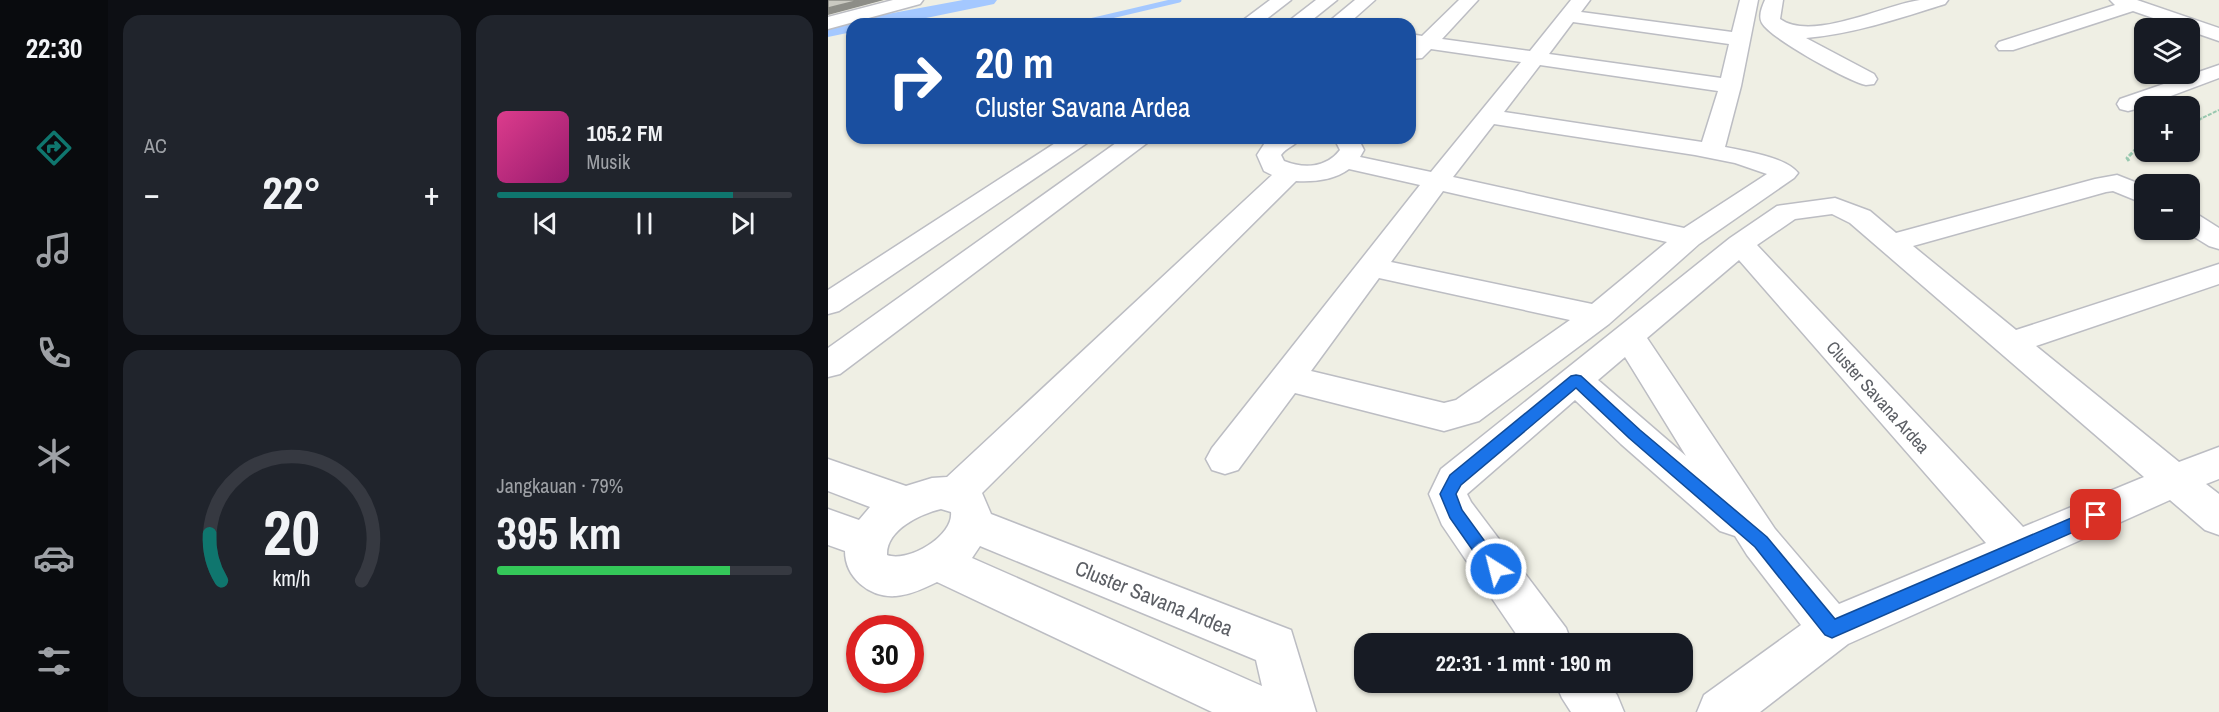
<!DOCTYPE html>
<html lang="id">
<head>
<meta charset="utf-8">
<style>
	:root { --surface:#171b24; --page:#20242c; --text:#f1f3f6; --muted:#9ea1a6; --line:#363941; --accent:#0f766e }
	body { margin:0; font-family:"Archivo Narrow",sans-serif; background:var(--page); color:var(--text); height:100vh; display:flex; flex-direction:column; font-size:22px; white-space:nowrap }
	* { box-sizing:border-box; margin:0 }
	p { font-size:20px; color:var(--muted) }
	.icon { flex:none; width:33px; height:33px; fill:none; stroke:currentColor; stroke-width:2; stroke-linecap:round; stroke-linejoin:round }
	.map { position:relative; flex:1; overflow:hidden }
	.panel { display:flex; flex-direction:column; gap:15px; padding:15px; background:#0d0f14; width:720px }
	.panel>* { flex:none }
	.guide { position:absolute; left:18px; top:18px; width:570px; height:126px; border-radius:18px; box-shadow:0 2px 4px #0004; background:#1a4fa0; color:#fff; overflow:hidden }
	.buttons { position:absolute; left:1306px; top:18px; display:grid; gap:12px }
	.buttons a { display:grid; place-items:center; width:66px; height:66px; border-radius:12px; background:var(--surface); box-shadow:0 2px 4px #0004; font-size:30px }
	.speed { position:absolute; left:18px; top:615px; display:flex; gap:12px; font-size:30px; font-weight:700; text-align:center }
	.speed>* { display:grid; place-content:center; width:78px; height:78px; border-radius:50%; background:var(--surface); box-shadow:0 2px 4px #0004; line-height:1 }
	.speed .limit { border:9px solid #d22; background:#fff; color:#111 }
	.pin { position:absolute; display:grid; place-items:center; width:51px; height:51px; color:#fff; margin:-26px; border-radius:12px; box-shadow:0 3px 9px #0006 }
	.me { position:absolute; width:66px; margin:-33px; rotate:324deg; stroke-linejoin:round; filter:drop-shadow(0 0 4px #0008) }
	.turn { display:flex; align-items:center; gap:21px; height:126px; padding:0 30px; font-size:27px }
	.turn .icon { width:78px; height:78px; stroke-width:2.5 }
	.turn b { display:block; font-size:42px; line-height:51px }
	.big { font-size:45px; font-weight:700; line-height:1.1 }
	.panel .widget { flex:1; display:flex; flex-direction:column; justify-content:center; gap:9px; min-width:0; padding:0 21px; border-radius:18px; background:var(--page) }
	.panel .dial { align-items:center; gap:0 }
	.dial svg { height:156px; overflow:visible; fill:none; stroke:var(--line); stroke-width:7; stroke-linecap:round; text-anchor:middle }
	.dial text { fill:var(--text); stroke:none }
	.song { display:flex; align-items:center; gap:18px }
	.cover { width:72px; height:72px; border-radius:9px; background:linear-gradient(135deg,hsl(330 70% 55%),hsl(320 70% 35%)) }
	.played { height:6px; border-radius:3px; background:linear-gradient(90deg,var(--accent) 80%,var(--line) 80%) }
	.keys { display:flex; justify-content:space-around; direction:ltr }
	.heat { display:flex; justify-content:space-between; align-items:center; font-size:33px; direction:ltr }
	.charge { height:9px; border-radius:4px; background:linear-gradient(90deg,#34c759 79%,var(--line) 0) }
	.panel .tiles { flex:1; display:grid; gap:15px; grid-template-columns:repeat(2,1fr) }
	.trip { position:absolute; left:526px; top:633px; width:339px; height:60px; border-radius:18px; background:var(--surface); box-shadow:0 2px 4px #0004; font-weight:700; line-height:60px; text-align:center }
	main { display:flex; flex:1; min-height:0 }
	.tabs { display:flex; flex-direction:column; width:108px; justify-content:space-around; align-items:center; background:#090b0e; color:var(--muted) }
	.tabs .icon { width:42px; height:42px }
	.tabs .selected { color:var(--accent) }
	.tabs b { font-size:27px; color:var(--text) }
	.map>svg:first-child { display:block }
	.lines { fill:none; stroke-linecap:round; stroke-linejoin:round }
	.stream { stroke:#a4c8ff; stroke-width:5 }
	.canal { fill:#a4c8ff; fill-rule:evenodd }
	.minor-casing { stroke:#bcbdc3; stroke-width:3 }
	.path-far1 { stroke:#99c8af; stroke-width:2; stroke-dasharray:4 1.5; stroke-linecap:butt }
	.path { stroke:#99c8af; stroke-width:3; stroke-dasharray:4.5 2; stroke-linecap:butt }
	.minor { fill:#fff; fill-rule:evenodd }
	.shaded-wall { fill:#8d8d87 }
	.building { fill:#cac9c1; stroke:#8d8d87; stroke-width:1.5 }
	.route { fill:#1a73e8; stroke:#114b97; stroke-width:1.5 }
	.labels { text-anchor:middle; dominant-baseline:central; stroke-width:4.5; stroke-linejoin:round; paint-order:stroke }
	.street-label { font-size:18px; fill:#5c5f65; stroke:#fff }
	.near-street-label { font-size:21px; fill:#5c5f65; stroke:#fff }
</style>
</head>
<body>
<main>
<nav class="tabs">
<b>22:30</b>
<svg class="icon selected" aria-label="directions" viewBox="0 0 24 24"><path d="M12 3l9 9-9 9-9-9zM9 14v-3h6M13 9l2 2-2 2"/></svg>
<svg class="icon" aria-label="music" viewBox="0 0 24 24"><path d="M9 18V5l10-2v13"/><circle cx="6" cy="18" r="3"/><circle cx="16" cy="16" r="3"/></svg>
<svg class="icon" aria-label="phone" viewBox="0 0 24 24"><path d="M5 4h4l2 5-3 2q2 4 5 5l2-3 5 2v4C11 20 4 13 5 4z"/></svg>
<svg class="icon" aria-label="climate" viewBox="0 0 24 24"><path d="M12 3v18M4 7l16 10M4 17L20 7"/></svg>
<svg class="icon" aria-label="car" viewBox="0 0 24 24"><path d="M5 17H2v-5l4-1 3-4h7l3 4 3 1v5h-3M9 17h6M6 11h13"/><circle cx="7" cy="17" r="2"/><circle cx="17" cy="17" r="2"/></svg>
<svg class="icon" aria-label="filters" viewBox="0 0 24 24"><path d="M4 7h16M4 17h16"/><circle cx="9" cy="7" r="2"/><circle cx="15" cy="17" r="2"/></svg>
</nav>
<section class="panel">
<div class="tiles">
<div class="widget"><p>AC</p>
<div class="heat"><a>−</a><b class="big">22°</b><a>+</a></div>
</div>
<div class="widget">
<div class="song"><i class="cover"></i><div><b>105.2 FM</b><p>Musik</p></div></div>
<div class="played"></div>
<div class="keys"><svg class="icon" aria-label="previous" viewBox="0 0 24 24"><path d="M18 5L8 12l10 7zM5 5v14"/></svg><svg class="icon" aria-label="pause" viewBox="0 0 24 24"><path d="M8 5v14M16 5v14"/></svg><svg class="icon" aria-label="next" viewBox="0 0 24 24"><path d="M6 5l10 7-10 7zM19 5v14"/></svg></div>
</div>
<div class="widget dial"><svg viewBox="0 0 100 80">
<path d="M14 69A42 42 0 1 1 86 69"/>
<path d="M14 69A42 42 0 0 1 8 45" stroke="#0f766e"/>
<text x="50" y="56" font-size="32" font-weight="700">20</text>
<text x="50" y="72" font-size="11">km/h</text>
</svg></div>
<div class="widget"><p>Jangkauan · 79%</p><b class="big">395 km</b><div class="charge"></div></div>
</div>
</section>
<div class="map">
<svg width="1391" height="712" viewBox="0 0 1391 712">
	<rect width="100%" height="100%" fill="#efefe4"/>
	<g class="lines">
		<!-- stream -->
		<path class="stream" d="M249,24L351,0"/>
		<!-- canal -->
		<path class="canal" d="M135,0H169L166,4L69,24H24V32L0,37V25Z"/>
		<!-- minor casing -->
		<g class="minor-casing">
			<path id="minor" d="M65,0H95L92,4L0,29V17Z
				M442,0H463L432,24H410Z
				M488,0H509L479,24H457Z
				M527,0H547L520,24H498Z
				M631,0H650L614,39L702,51L743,0H762L753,12L904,32L912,0H930L913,86L897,147C916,151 958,157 970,173L966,178L871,244L781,324L651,421L616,431L467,393L410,470L397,474L384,470L378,459L384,448L592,185L521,169C506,180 486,182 468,181L154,493L163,514L463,630L488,712H384L109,582C97,588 82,595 68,596C42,598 17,578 17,551L0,545V509L31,520L42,507L0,491V459L78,486L104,478L119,477L444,175L436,171L429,155L440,138H473C467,146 459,147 453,155L456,161C476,169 498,168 512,150L507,140L508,138H530L536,150L532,157L603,172L693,62L603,49L594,58L582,59V34L594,36ZM745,22L901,44L893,78L721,54ZM712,65L890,91L874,142L676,112ZM666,124L867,155L907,163L939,174L856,228L625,177ZM615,191L839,242L764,304L563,262ZM551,278L742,320L628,400L616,403L483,371ZM113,509L123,512C126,536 80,563 59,555C58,530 92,514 113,509ZM152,546L428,660L434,686L144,558Z
				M937,0H955L952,19C984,42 1056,5 1092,0C1101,0 1111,0 1120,0L1117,4C1072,18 1026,34 978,38L1046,74L1049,79L1046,84L1038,85C1020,81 942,38 934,23C930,16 934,7 937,0Z
				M1282,0H1309L1391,28V41L1362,31V28H1354L1305,11L1185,50H1171L1168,46L1171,42L1287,5Z
				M1391,65V78L1308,109L1300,111L1292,109L1289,104L1292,99Z
				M235,138H263L259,143L11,311L0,314V290Z
				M295,138H323L319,143L12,374L0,377V348Z
				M1289,175L1317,186V204L1285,191L1278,192L1085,246L1188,330L1391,264V284L1208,346L1351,462L1391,447V479L1378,484L1391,494V535L1377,530L1342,500L1020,644L932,712H869L876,695L973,625L919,555L907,536L892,531L793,444L747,400L639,494L643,502L738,628L744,644H695L614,525L601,494L613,469L902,238L949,206L1007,198L1042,211L1068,233L1267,179ZM1004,214L1022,223L1316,477L1195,527L929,245L967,219ZM911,260L1158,543L1011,604L947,529L819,338ZM797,357L858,456L770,380Z
				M1362,214L1372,216L1391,228V249L1381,246L1355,230H1362Z
				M727,682H779L789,695L796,712H743L734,698Z"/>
		</g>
		<!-- path-far1 -->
		<path class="path-far1" d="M1370,120L1391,110"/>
		<!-- path -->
		<path class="path" d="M1362,124L1374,118
			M1301,161L1299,158L1307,150L1317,145"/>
		<!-- minor -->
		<use href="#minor" class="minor"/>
	</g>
	<!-- shaded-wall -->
	<path class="shaded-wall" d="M32,0H56L0,15V8Z"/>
	<!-- building -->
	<path class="building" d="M0,0H32L0,8Z"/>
	<!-- route -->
	<path class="route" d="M748,375L753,376L812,430L939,537L1007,619L1262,510L1268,508L1273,510L1276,515L1273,520L1004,638L997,635L927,547L801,438L748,388L633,485L628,494L634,510L677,569L674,575L668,577L662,575L622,518L612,494L622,475L743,376Z"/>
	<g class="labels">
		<!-- street labels -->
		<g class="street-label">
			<text transform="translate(1050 397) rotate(48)">Cluster Savana Ardea</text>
		</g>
		<!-- near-street labels -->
		<g class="near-street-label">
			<text transform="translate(326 598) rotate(22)">Cluster Savana Ardea</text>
		</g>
	</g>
</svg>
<div class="buttons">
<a><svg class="icon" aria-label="layers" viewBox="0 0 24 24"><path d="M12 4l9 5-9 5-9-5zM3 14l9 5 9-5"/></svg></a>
<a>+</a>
<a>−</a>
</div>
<div class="speed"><div class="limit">30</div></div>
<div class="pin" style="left:1268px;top:515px;background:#d93025"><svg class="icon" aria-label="arrive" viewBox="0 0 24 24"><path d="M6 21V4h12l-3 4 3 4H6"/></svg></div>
<svg class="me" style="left:668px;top:569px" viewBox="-20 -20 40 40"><circle r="17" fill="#1a73e8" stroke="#fff" stroke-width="3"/><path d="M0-11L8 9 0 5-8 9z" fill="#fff"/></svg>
<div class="trip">22:31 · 1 mnt · 190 m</div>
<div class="guide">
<div class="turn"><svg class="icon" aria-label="right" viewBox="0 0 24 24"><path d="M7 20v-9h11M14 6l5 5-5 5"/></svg><div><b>20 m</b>Cluster Savana Ardea</div></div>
</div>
</div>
</main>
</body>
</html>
